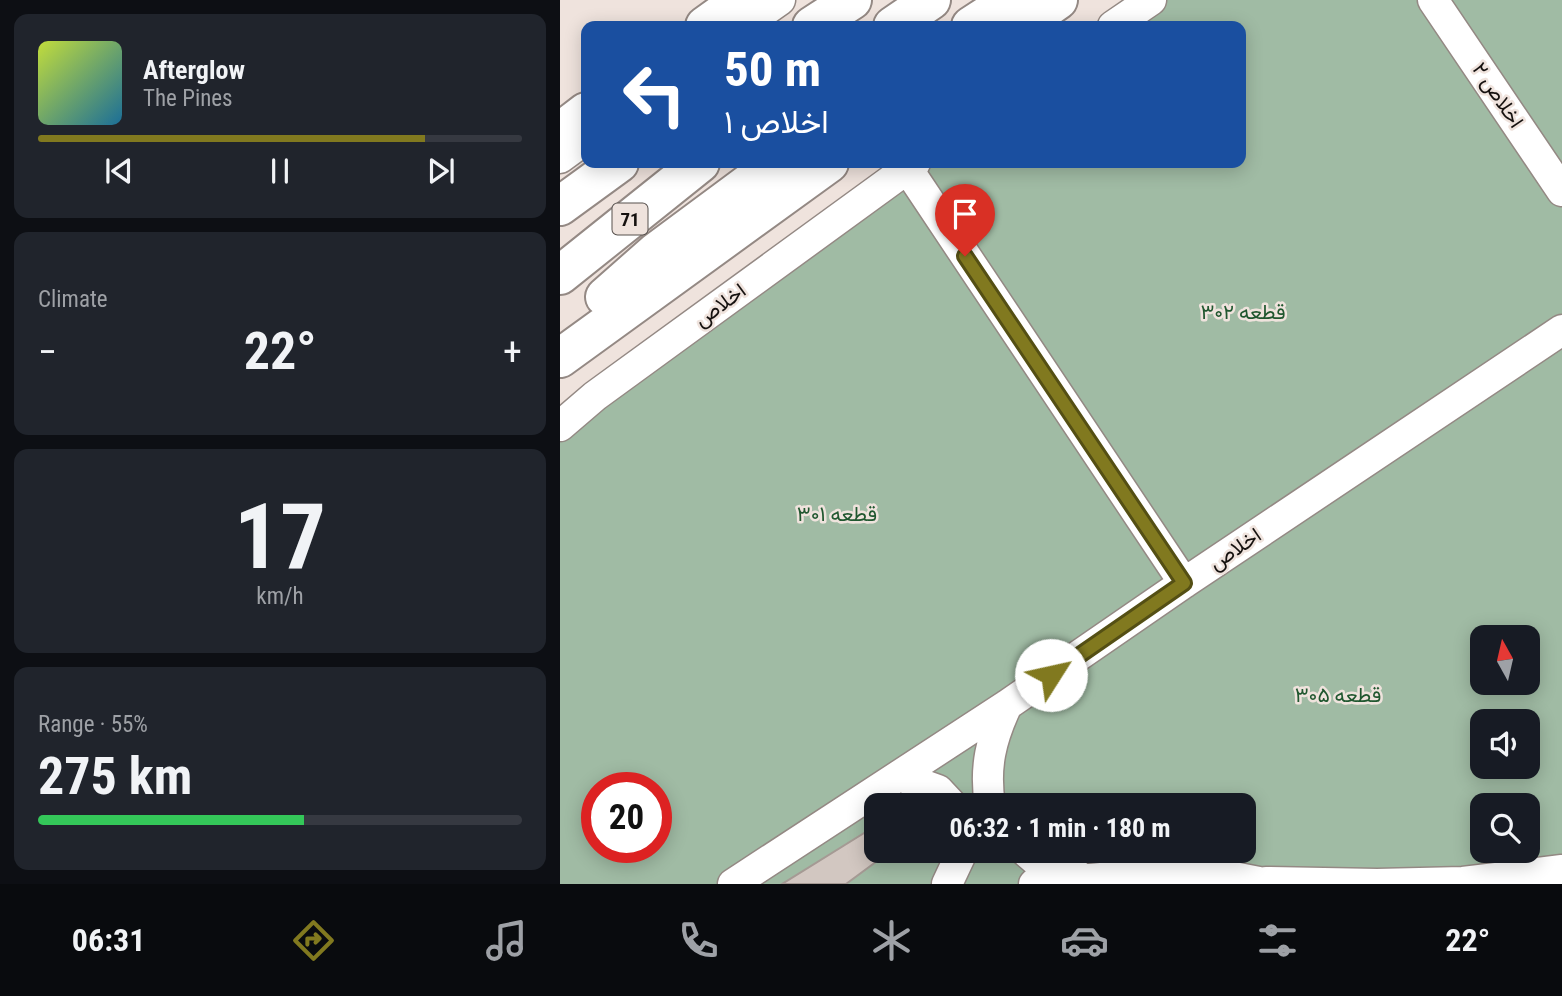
<!DOCTYPE html>
<html lang="en">
<head>
<meta charset="utf-8">
<style>
	:root { --surface:#171b24; --page:#20242c; --text:#f1f3f6; --muted:#9ea1a6; --line:#363941; --accent:#81791f }
	body { margin:0; font-family:"Roboto Condensed",Vazirmatn,sans-serif; background:var(--page); color:var(--text); height:100vh; display:flex; flex-direction:column; font-size:26px; white-space:nowrap }
	* { box-sizing:border-box; margin:0 }
	p { font-size:23px; color:var(--muted) }
	.icon { flex:none; width:38px; height:38px; fill:none; stroke:currentColor; stroke-width:2; stroke-linecap:round; stroke-linejoin:round }
	.map { position:relative; flex:1; overflow:hidden }
	.drawer { display:flex; flex-direction:column; gap:14px; padding:14px; background:#0d0f14; width:560px }
	.drawer>* { flex:none }
	.banner { position:absolute; left:21px; top:21px; width:665px; height:147px; border-radius:14px; box-shadow:0 4px 18px #0003; background:#1a4fa0; color:#fff; overflow:hidden }
	.needle { width:46px; rotate:352deg }
	.buttons { position:absolute; left:910px; top:625px; display:grid; gap:14px }
	.buttons a { display:grid; place-items:center; width:70px; height:70px; border-radius:14px; background:var(--surface); box-shadow:0 4px 18px #0003; font-size:35px }
	.speed { position:absolute; left:21px; top:772px; display:flex; gap:14px; font-size:35px; font-weight:700; text-align:center }
	.speed>* { display:grid; place-content:center; width:91px; height:91px; border-radius:50%; background:var(--surface); box-shadow:0 4px 18px #0003; line-height:1 }
	.speed .limit { border:10px solid #d22; background:#fff; color:#111 }
	.pin { position:absolute; display:grid; place-items:center; width:60px; height:60px; color:#fff; margin:-72px -30px; border-radius:50% 50% 50% 0; rotate:-45deg; box-shadow:0 0 7px #0007 }
	.pin .icon { rotate:45deg }
	.me { position:absolute; width:77px; margin:-38px; rotate:55deg; stroke-linejoin:round; filter:drop-shadow(0 0 5px #0008) }
	.turn { display:flex; align-items:center; gap:24px; height:147px; padding:0 28px; font-size:32px }
	.turn .icon { width:91px; height:91px; stroke-width:2.5 }
	.turn b { display:block; font-size:49px; line-height:60px }
	.big { font-size:52px; font-weight:700; line-height:1.1 }
	.drawer .widget { flex:1; display:flex; flex-direction:column; justify-content:center; gap:10px; min-width:0; padding:0 24px; border-radius:14px; background:var(--page) }
	.drawer .dial { align-items:center; gap:0 }
	.dial b { font-size:91px; line-height:1 }
	.song { display:flex; align-items:center; gap:21px }
	.cover { width:84px; height:84px; border-radius:10px; background:linear-gradient(135deg,hsl(70 70% 55%),hsl(200 70% 35%)) }
	.played { height:7px; border-radius:4px; background:linear-gradient(90deg,var(--accent) 80%,var(--line) 80%) }
	.keys { display:flex; justify-content:space-around; direction:ltr }
	.heat { display:flex; justify-content:space-between; align-items:center; font-size:38px; direction:ltr }
	.charge { height:10px; border-radius:5px; background:linear-gradient(90deg,#34c759 55%,var(--line) 0) }
	.trip { position:absolute; left:304px; top:793px; width:392px; height:70px; border-radius:14px; background:var(--surface); box-shadow:0 4px 18px #0003; font-weight:700; line-height:70px; text-align:center }
	.dock { display:flex; height:112px; justify-content:space-around; align-items:center; background:#090b0e; color:var(--muted) }
	.dock .icon { width:49px; height:49px }
	.dock .active { color:var(--accent) }
	.dock b { font-size:32px; color:var(--text) }
	main { display:flex; flex:1; min-height:0 }
	.map>svg:first-child { display:block }
	.green { fill:#a0bba4; fill-rule:evenodd }
	.building { fill:#d2c7c1; stroke:#a59a94; stroke-width:2 }
	.lines { fill:none; stroke-linecap:round; stroke-linejoin:round }
	.minor-casing { stroke:#948984; stroke-width:33 }
	.highway-casing { stroke:#948984; stroke-width:42 }
	.minor { stroke:#fff; stroke-width:30 }
	.highway { stroke:#fff; stroke-width:38 }
	.route-casing { stroke:#544f14; stroke-width:18 }
	.route { stroke:#81791f; stroke-width:12 }
	.labels { text-anchor:middle; dominant-baseline:central; stroke-width:5; stroke-linejoin:round; paint-order:stroke }
	.shield { fill:#efe3dd; stroke:#56504d; stroke-width:2 }
	.shield-label { font-size:19px; font-weight:bold; fill:#15110f }
	.street-label { font-size:21px; fill:#15110f; stroke:#efe3dd }
	.park-label { font-size:21px; fill:#20572f; stroke:#efe3dd }
</style>
</head>
<body>
<main>
<section class="drawer">
<div class="widget">
<div class="song"><i class="cover"></i><div><b>Afterglow</b><p>The Pines</p></div></div>
<div class="played"></div>
<div class="keys"><svg class="icon" aria-label="previous" viewBox="0 0 24 24"><path d="M18 5L8 12l10 7zM5 5v14"/></svg><svg class="icon" aria-label="pause" viewBox="0 0 24 24"><path d="M8 5v14M16 5v14"/></svg><svg class="icon" aria-label="next" viewBox="0 0 24 24"><path d="M6 5l10 7-10 7zM19 5v14"/></svg></div>
</div>
<div class="widget"><p>Climate</p>
<div class="heat"><a>−</a><b class="big">22°</b><a>+</a></div>
</div>
<div class="widget dial"><b>17</b><p>km/h</p></div>
<div class="widget"><p>Range · 55%</p><b class="big">275 km</b><div class="charge"></div></div>
</section>
<div class="map">
<svg width="1002" height="884" viewBox="0 0 1002 884">
	<rect width="100%" height="100%" fill="#efe3dd"/>
	<!-- green -->
	<path class="green" d="M593,0H1002V884H0V421L364,163H681V26H556ZM922,637H968V682H922ZM922,721H968V766H922ZM37,788H96V847H37ZM317,805H684V850H317ZM922,805H968V850H922Z"/>
	<!-- building -->
	<path class="building" d="M317,825V850H332L286,884H222Z"/>
	<g class="lines">
		<!-- minor casing -->
		<g class="minor-casing">
			<path id="minor" d="M873,0L1002,191
				M183,26L220,0
				M553,26L591,0
				M0,158L26,139
				M347,168L624,583
				M0,426L35,396L355,163
				M339,776L378,790L392,805
				M430,805C424,767 431,739 447,705
				M464,850L478,862L517,875
				M706,882L817,884L903,882L1002,870
				M173,884L447,705L624,583L1002,330
				M387,884L403,850
				M474,884L597,873L663,875L709,884"/>
		</g>
		<!-- highway casing -->
		<g class="highway-casing">
			<path id="highway" d="M145,26L181,0
				M252,26L292,0
				M333,26L371,0
				M411,26L451,0
				M461,26L498,0
				M0,132L26,112
				M0,206L59,163
				M0,275L140,163
				M45,297L96,252L216,163
				M0,358L269,163"/>
		</g>
		<!-- minor -->
		<use href="#minor" class="minor"/>
		<!-- highway -->
		<use href="#highway" class="highway"/>
	</g>
	<g class="lines">
		<!-- route casing -->
		<g class="route-casing">
			<path id="route" d="M405,256L624,583L491,675"/>
		</g>
		<!-- route -->
		<use href="#route" class="route"/>
	</g>
	<g class="labels">
		<!-- shield labels -->
		<rect class="shield" x="52.5" y="203.5" width="35" height="31" rx="5"/>
		<g class="shield-label">
			<text x="70" y="219">71</text>
		</g>
		<!-- street labels -->
		<g class="street-label">
			<text transform="translate(938 95) rotate(56)">اخلاص ۲</text>
			<text transform="translate(160 305) rotate(-36)">اخلاص</text>
			<text transform="translate(675 549) rotate(-34)">اخلاص</text>
		</g>
		<!-- park labels -->
		<g class="park-label">
			<text x="683" y="312">قطعه ۳۰۲</text>
			<text x="277" y="514">قطعه ۳۰۱</text>
			<text x="778" y="695">قطعه ۳۰۵</text>
		</g>
	</g>
</svg>
<div class="buttons">
<a><svg class="needle" viewBox="-14 -14 28 28"><path d="M0-13l5 13h-10z" fill="#e53935"/><path d="M0 13l5-13h-10z" fill="#9ea1a6"/></svg></a>
<a><svg class="icon" aria-label="sound" viewBox="0 0 24 24"><path d="M4 9h4l5-4v14l-5-4H4zM17 9q2 3 0 6"/></svg></a>
<a><svg class="icon" aria-label="search" viewBox="0 0 24 24"><circle cx="10" cy="10" r="6"/><path d="M15 15l6 6"/></svg></a>
</div>
<div class="speed"><div class="limit">20</div></div>
<div class="pin" style="left:405px;top:256px;background:#d93025"><svg class="icon" aria-label="arrive" viewBox="0 0 24 24"><path d="M6 21V4h12l-3 4 3 4H6"/></svg></div>
<svg class="me" style="left:491px;top:675px" viewBox="-20 -20 40 40"><circle r="19" fill="#fff"/><path d="M0-13L10 11 0 6-10 11z" fill="#81791f"/></svg>
<div class="trip">06:32 · 1 min · 180 m</div>
<div class="banner">
<div class="turn"><svg class="icon" aria-label="left" viewBox="0 0 24 24"><path d="M17 20v-9H6M10 6l-5 5 5 5"/></svg><div><b>50 m</b>اخلاص ۱</div></div>
</div>
</div>
</main>
<nav class="dock">
<b>06:31</b>
<svg class="icon active" aria-label="directions" viewBox="0 0 24 24"><path d="M12 3l9 9-9 9-9-9zM9 14v-3h6M13 9l2 2-2 2"/></svg>
<svg class="icon" aria-label="music" viewBox="0 0 24 24"><path d="M9 18V5l10-2v13"/><circle cx="6" cy="18" r="3"/><circle cx="16" cy="16" r="3"/></svg>
<svg class="icon" aria-label="phone" viewBox="0 0 24 24"><path d="M5 4h4l2 5-3 2q2 4 5 5l2-3 5 2v4C11 20 4 13 5 4z"/></svg>
<svg class="icon" aria-label="climate" viewBox="0 0 24 24"><path d="M12 3v18M4 7l16 10M4 17L20 7"/></svg>
<svg class="icon" aria-label="car" viewBox="0 0 24 24"><path d="M5 17H2v-5l4-1 3-4h7l3 4 3 1v5h-3M9 17h6M6 11h13"/><circle cx="7" cy="17" r="2"/><circle cx="17" cy="17" r="2"/></svg>
<svg class="icon" aria-label="filters" viewBox="0 0 24 24"><path d="M4 7h16M4 17h16"/><circle cx="9" cy="7" r="2"/><circle cx="15" cy="17" r="2"/></svg>
<b>22°</b>
</nav>
</body>
</html>
